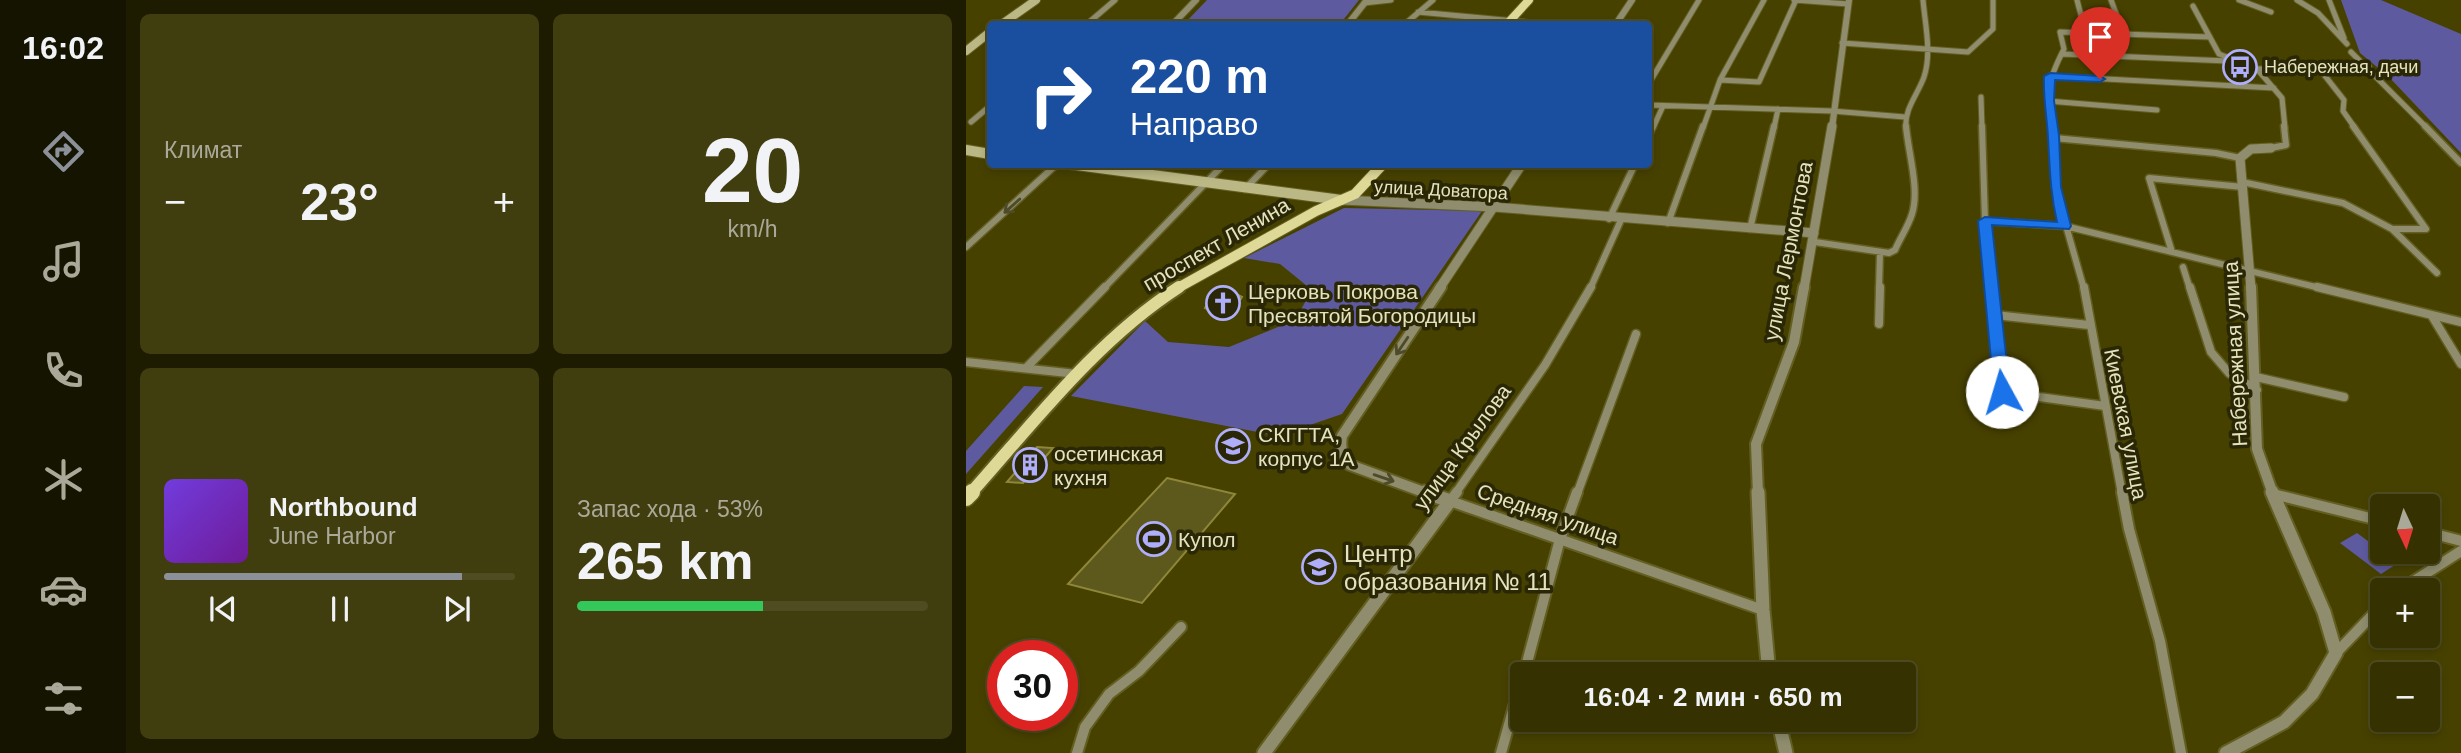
<!DOCTYPE html>
<html lang="ru">
<head>
<meta charset="utf-8">
<style>
	:root { --surface:#353100; --page:#403d0f; --text:#f1f3f6; --muted:#aaa999; --line:#4f4c22; --accent:#8c9099 }
	body { margin:0; font-family:Helvetica,sans-serif; background:var(--page); color:var(--text); height:100vh; display:flex; flex-direction:column; font-size:26px; white-space:nowrap }
	* { box-sizing:border-box; margin:0 }
	p { font-size:23px; color:var(--muted) }
	.icon { flex:none; width:38px; height:38px; fill:none; stroke:currentColor; stroke-width:2; stroke-linecap:round; stroke-linejoin:round }
	.map { position:relative; flex:1; overflow:hidden }
	.side { display:flex; flex-direction:column; gap:14px; padding:14px; background:#1d1b00; width:840px }
	.side>* { flex:none }
	.banner { position:absolute; left:21px; top:21px; width:665px; height:147px; border-radius:7px; box-shadow:0 4px 10px #0003,0 0 0 2px var(--line); background:#1a4fa0; color:#fff; overflow:hidden }
	.needle { width:46px; rotate:176deg }
	.tools { position:absolute; left:1404px; top:494px; display:grid; gap:14px }
	.tools a { display:grid; place-items:center; width:70px; height:70px; border-radius:7px; background:var(--surface); box-shadow:0 4px 10px #0003,0 0 0 2px var(--line); font-size:35px }
	.speed { position:absolute; left:21px; top:640px; display:flex; gap:14px; font-size:35px; font-weight:700; text-align:center }
	.speed>* { display:grid; place-content:center; width:91px; height:91px; border-radius:50%; background:var(--surface); box-shadow:0 4px 10px #0003,0 0 0 2px var(--line); line-height:1 }
	.speed .limit { border:10px solid #d22; background:#fff; color:#111 }
	.pin { position:absolute; display:grid; place-items:center; width:60px; height:60px; color:#fff; margin:-72px -30px; border-radius:50% 50% 50% 0; rotate:-45deg; box-shadow:0 0 7px #0007 }
	.pin .icon { rotate:45deg }
	.me { position:absolute; width:77px; margin:-38px; rotate:354deg; stroke-linejoin:round; filter:drop-shadow(0 0 5px #0008) }
	.turn { display:flex; align-items:center; gap:24px; height:147px; padding:0 28px; font-size:32px }
	.turn .icon { width:91px; height:91px; stroke-width:2.5 }
	.turn b { display:block; font-size:49px; line-height:60px }
	.big { font-size:52px; font-weight:700; line-height:1.1 }
	.side .widget { flex:1; display:flex; flex-direction:column; justify-content:center; gap:10px; min-width:0; padding:0 24px; border-radius:10px; background:var(--page) }
	.side .dial { align-items:center; gap:0 }
	.dial b { font-size:91px; line-height:1 }
	.song { display:flex; align-items:center; gap:21px }
	.cover { width:84px; height:84px; border-radius:10px; background:linear-gradient(135deg,hsl(260 70% 55%),hsl(280 70% 35%)) }
	.played { height:7px; border-radius:4px; background:linear-gradient(90deg,var(--accent) 85%,var(--line) 85%) }
	.keys { display:flex; justify-content:space-around; direction:ltr }
	.heat { display:flex; justify-content:space-between; align-items:center; font-size:38px; direction:ltr }
	.charge { height:10px; border-radius:5px; background:linear-gradient(90deg,#34c759 53%,var(--line) 0) }
	.side .tiles { flex:1; display:grid; gap:14px; grid-template-columns:repeat(2,1fr) }
	.trip { position:absolute; left:544px; top:662px; width:406px; height:70px; border-radius:7px; background:var(--surface); box-shadow:0 4px 10px #0003,0 0 0 2px var(--line); font-weight:700; line-height:70px; text-align:center }
	main { display:flex; flex:1; min-height:0 }
	.tabs { display:flex; flex-direction:column; width:126px; justify-content:space-around; align-items:center; background:#151400; color:var(--muted) }
	.tabs .icon { width:49px; height:49px }
	.tabs .current { color:var(--accent) }
	.tabs b { font-size:32px; color:var(--text) }
	.map>svg:first-child { display:block }
	.green { fill:#5e5a9f }
	.building { fill:#5d581b; stroke:#8e8739; stroke-width:2 }
	.lines { fill:none; stroke-linecap:round; stroke-linejoin:round }
	.minor-far3-casing { stroke:#635e22; stroke-width:7 }
	.minor-far2-casing { stroke:#635e22; stroke-width:9 }
	.minor-far1-casing { stroke:#635e22; stroke-width:11 }
	.minor-casing { stroke:#635e22; stroke-width:14 }
	.tertiary-far3-casing { stroke:#635e22; stroke-width:8 }
	.tertiary-far2-casing { stroke:#635e22; stroke-width:11 }
	.tertiary-far1-casing { stroke:#635e22; stroke-width:14 }
	.tertiary-casing { stroke:#635e22; stroke-width:17 }
	.secondary-far1-casing { stroke:#635e22; stroke-width:10 }
	.secondary-casing { stroke:#635e22; stroke-width:12 }
	.primary-far3-casing { stroke:#635e22; stroke-width:10 }
	.primary-far2-casing { stroke:#635e22; stroke-width:12 }
	.primary-far1-casing { stroke:#635e22; stroke-width:16 }
	.primary-casing { stroke:#635e22; stroke-width:19 }
	.minor-far3 { stroke:#8f8d6d; stroke-width:5 }
	.minor-far2 { stroke:#8f8d6d; stroke-width:6 }
	.minor-far1 { stroke:#8f8d6d; stroke-width:8 }
	.minor { stroke:#8f8d6d; stroke-width:10 }
	.tertiary-far3 { stroke:#8f8d6d; stroke-width:6 }
	.tertiary-far2 { stroke:#8f8d6d; stroke-width:9 }
	.tertiary-far1 { stroke:#8f8d6d; stroke-width:10 }
	.tertiary { stroke:#8f8d6d; stroke-width:13 }
	.secondary-far1 { stroke:#bbb885; stroke-width:8 }
	.secondary { stroke:#bbb885; stroke-width:10 }
	.primary-far3 { stroke:#ded997; stroke-width:8 }
	.primary-far2 { stroke:#ded997; stroke-width:10 }
	.primary-far1 { stroke:#ded997; stroke-width:12 }
	.primary { stroke:#ded997; stroke-width:16 }
	.oneway { stroke:#4d4b2a }
	.route { fill:#1a73e8; stroke:#114b97; stroke-width:2 }
	.labels { text-anchor:middle; dominant-baseline:central; stroke-width:7; stroke-linejoin:round; paint-order:stroke }
	.far-poi-label { font-size:18px; fill:#e5e3bd; stroke:#2a2706; text-anchor:start }
	.far-street-label { font-size:18px; fill:#e5e3bd; stroke:#2a2706 }
	.street-label { font-size:21px; fill:#e5e3bd; stroke:#2a2706 }
	.poi-label { font-size:21px; fill:#e5e3bd; stroke:#2a2706; text-anchor:start }
	.near-poi-label { font-size:24px; fill:#e5e3bd; stroke:#2a2706; text-anchor:start }
</style>
</head>
<body>
<main>
<nav class="tabs">
<b>16:02</b>
<svg class="icon current" aria-label="directions" viewBox="0 0 24 24"><path d="M12 3l9 9-9 9-9-9zM9 14v-3h6M13 9l2 2-2 2"/></svg>
<svg class="icon" aria-label="music" viewBox="0 0 24 24"><path d="M9 18V5l10-2v13"/><circle cx="6" cy="18" r="3"/><circle cx="16" cy="16" r="3"/></svg>
<svg class="icon" aria-label="phone" viewBox="0 0 24 24"><path d="M5 4h4l2 5-3 2q2 4 5 5l2-3 5 2v4C11 20 4 13 5 4z"/></svg>
<svg class="icon" aria-label="climate" viewBox="0 0 24 24"><path d="M12 3v18M4 7l16 10M4 17L20 7"/></svg>
<svg class="icon" aria-label="car" viewBox="0 0 24 24"><path d="M5 17H2v-5l4-1 3-4h7l3 4 3 1v5h-3M9 17h6M6 11h13"/><circle cx="7" cy="17" r="2"/><circle cx="17" cy="17" r="2"/></svg>
<svg class="icon" aria-label="filters" viewBox="0 0 24 24"><path d="M4 7h16M4 17h16"/><circle cx="9" cy="7" r="2"/><circle cx="15" cy="17" r="2"/></svg>
</nav>
<section class="side">
<div class="tiles">
<div class="widget"><p>Климат</p>
<div class="heat"><a>−</a><b class="big">23°</b><a>+</a></div>
</div>
<div class="widget dial"><b>20</b><p>km/h</p></div>
<div class="widget">
<div class="song"><i class="cover"></i><div><b>Northbound</b><p>June Harbor</p></div></div>
<div class="played"></div>
<div class="keys"><svg class="icon" aria-label="previous" viewBox="0 0 24 24"><path d="M18 5L8 12l10 7zM5 5v14"/></svg><svg class="icon" aria-label="pause" viewBox="0 0 24 24"><path d="M8 5v14M16 5v14"/></svg><svg class="icon" aria-label="next" viewBox="0 0 24 24"><path d="M6 5l10 7-10 7zM19 5v14"/></svg></div>
</div>
<div class="widget"><p>Запас хода · 53%</p><b class="big">265 km</b><div class="charge"></div></div>
</div>
</section>
<div class="map">
<svg width="1495" height="753" viewBox="0 0 1495 753">
	<rect width="100%" height="100%" fill="#474100"/>
	<!-- green -->
	<path class="green" d="M241,0H393L374,24H218Z
		M1375,0H1415L1495,34V153L1422,76L1394,53Z
		M378,208L516,211L376,414L312,436L105,396L179,321L202,342L263,347L329,320L346,290L314,264L278,258Z
		M58,386L77,387L0,474V451Z
		M1391,533L1432,563L1415,574L1374,543Z"/>
	<!-- building -->
	<path class="building" d="M303,207L315,211L290,227L276,224Z
		M266,292L276,297L269,308L250,313L239,308L244,298Z
		M71,447L87,448L57,483L41,482Z
		M201,478L269,494L176,603L102,584Z"/>
	<g class="lines">
		<!-- minor-far3 casing -->
		<g class="minor-far3-casing">
			<path id="minor-far3" d="M828,0L882,4
				M1111,0L1120,34
				M1145,0L1158,35
				M1273,0L1305,12
				M1331,0L1352,13L1381,44
				M1363,0L1378,38
				M398,3L425,0
				M1227,6L1253,54L1291,69L1316,98L1319,128
				M452,12L580,24
				M121,24L149,0
				M439,24L467,0
				M876,43L1002,52L1027,29V0
				M1385,52L1461,128
				M1096,54L1262,61
				M1352,67L1378,100L1377,111L1389,128
				M1291,69L1403,67
				M1084,76L1308,88
				M754,80L793,82L830,0
				M682,85L733,0
				M1015,97L1016,128
				M1082,101L1191,110
				M682,105L866,111L939,117
				M5,122L24,106
				M687,128L697,106
				M737,128L754,80L798,0
				M808,128L812,109
				M940,128C938,109 952,94 958,77C966,53 959,24 957,0
				M1087,128C1080,91 1081,82 1098,49L1094,32L1244,37"/>
		</g>
		<!-- minor-far2 casing -->
		<g class="minor-far2-casing">
			<path id="minor-far2" d="M1016,126L1019,221L1026,289
				M1086,126L1089,187L1118,289
				M1387,126L1460,229H1426
				M1459,126L1495,163
				M682,137L687,126
				M1088,138L1250,153L1274,158
				M1305,148L1320,145L1318,126
				M1276,182L1377,203L1426,229L1471,273
				M279,189L303,164
				M643,219L669,164
				M1019,221L1099,226L1358,289
				M702,223L737,126
				M784,229L808,126
				M849,242L923,253L929,250C934,238 942,227 946,214C954,189 942,152 940,126
				M0,247L91,164
				M1206,252L1183,178L1277,187
				M1217,267L1224,289
				M137,289L258,164
				M624,289L655,220
				M913,289L914,252"/>
		</g>
		<!-- minor-far1 casing -->
		<g class="minor-far1-casing">
			<path id="minor-far1" d="M1026,287L1036,392L1139,406
				M1118,287L1156,494
				M1224,287L1245,352L1263,373L1291,390
				M1351,287L1495,322
				M1029,315L1123,325
				M1466,316L1495,364
				M913,324L914,287
				M0,362L111,374
				M60,368L139,287
				M1290,377L1378,397
				M489,494L579,365L625,287
				M611,494L670,334"/>
		</g>
		<!-- minor casing -->
		<g class="minor-casing">
			<path id="minor" d="M491,492L484,501L797,610
				M1156,492L1163,529L1194,641L1215,753
				M1307,494L1416,521
				M1461,532L1495,541
				M1434,590L1495,551
				M1370,653L1416,605
				M558,674L594,539L611,492
				M111,753L119,727L143,694L173,671L215,627
				M535,753L556,678"/>
		</g>
		<!-- tertiary-far3 casing -->
		<g class="tertiary-far3-casing">
			<path id="tertiary-far3" d="M207,24L230,0
				M382,24L401,0
				M650,24L666,0
				M866,128L883,0"/>
		</g>
		<!-- tertiary-far2 casing -->
		<g class="tertiary-far2-casing">
			<path id="tertiary-far2" d="M375,200L528,207L848,233
				M473,289L556,164
				M838,289L866,126
				M1285,289L1274,158L1285,149L1305,148"/>
		</g>
		<!-- tertiary-far1 casing -->
		<g class="tertiary-far1-casing">
			<path id="tertiary-far1" d="M1285,287L1291,449L1307,494
				M463,494L384,465C376,456 374,448 376,436L475,287
				M792,494L790,444L828,342L838,287"/>
		</g>
		<!-- tertiary casing -->
		<g class="tertiary-casing">
			<path id="tertiary" d="M792,492L797,610L803,674
				M812,719L820,753
				M298,753L484,501L458,492
				M1260,753L1318,722L1346,694L1370,653L1358,612L1306,492"/>
		</g>
		<!-- secondary-far1 casing -->
		<g class="secondary-far1-casing">
			<path id="secondary-far1" d="M36,24L70,0
				M0,51L24,32"/>
		</g>
		<!-- secondary casing -->
		<g class="secondary-casing">
			<path id="secondary" d="M0,150L24,154
				M103,164L375,200"/>
		</g>
		<!-- primary-far3 casing -->
		<g class="primary-far3-casing">
			<path id="primary-far3" d="M541,24L563,0"/>
		</g>
		<!-- primary-far2 casing -->
		<g class="primary-far2-casing">
			<path id="primary-far2" d="M210,289L350,211L389,194L417,164"/>
		</g>
		<!-- primary-far1 casing -->
		<g class="primary-far1-casing">
			<path id="primary-far1" d="M4,494C69,421 131,340 213,287"/>
		</g>
		<!-- primary casing -->
		<g class="primary-casing">
			<path id="primary" d="M0,498L6,492"/>
		</g>
		<!-- minor-far3 -->
		<use href="#minor-far3" class="minor-far3"/>
		<!-- minor-far2 -->
		<use href="#minor-far2" class="minor-far2"/>
		<!-- minor-far1 -->
		<use href="#minor-far1" class="minor-far1"/>
		<!-- minor -->
		<use href="#minor" class="minor"/>
		<!-- tertiary-far3 -->
		<use href="#tertiary-far3" class="tertiary-far3"/>
		<!-- tertiary-far2 -->
		<use href="#tertiary-far2" class="tertiary-far2"/>
		<!-- tertiary-far1 -->
		<use href="#tertiary-far1" class="tertiary-far1"/>
		<!-- tertiary -->
		<use href="#tertiary" class="tertiary"/>
		<!-- secondary-far1 -->
		<use href="#secondary-far1" class="secondary-far1"/>
		<!-- secondary -->
		<use href="#secondary" class="secondary"/>
		<!-- primary-far3 -->
		<use href="#primary-far3" class="primary-far3"/>
		<!-- primary-far2 -->
		<use href="#primary-far2" class="primary-far2"/>
		<!-- primary-far1 -->
		<use href="#primary-far1" class="primary-far1"/>
		<!-- primary -->
		<use href="#primary" class="primary"/>
	</g>
	<!-- one-way arrows -->
	<defs><path id="oneway-shaft" d="M-6 0H5M1.5-3L5.5 0L1.5 3" fill="none" stroke-width="1.6" stroke-linecap="round" stroke-linejoin="round" transform="scale(1.75)"/></defs>
	<g class="oneway">
		<use href="#oneway-shaft" transform="translate(46 206) rotate(138)"/>
		<use href="#oneway-shaft" transform="translate(436 346) rotate(124)"/>
		<use href="#oneway-shaft" transform="translate(418 478) rotate(19)"/>
	</g>
	<!-- route -->
	<path class="route" d="M1084,73L1134,76L1139,79L1134,82L1089,80L1088,101L1093,135L1095,187L1105,226L1103,229L1026,225L1044,392L1036,398L1028,392L1012,221L1019,217L1091,222C1084,191 1084,170 1082,138C1081,117 1077,98 1078,76Z"/>
	<!-- icons -->
	<defs>
		<g id="bus-ring" transform="scale(1.75)"><circle r="9.5" fill="#2a2706" stroke="#afaefa" stroke-width="1.5"/><path d="M-5-6H5V4H4V6H2V4H-2V6H-4V4H-5ZM-3.5-4V0h7V-4ZM-3.5 1.2v1.5H-2V1.2ZM2 1.2v1.5H3.5V1.2Z" fill="#afaefa"/></g>
		<g id="church-ring" transform="scale(1.75)"><circle r="9.5" fill="#2a2706" stroke="#afaefa" stroke-width="1.5"/><path d="M-1.2-6h2.4v3.5h3.3v2.4h-3.3V6h-2.4V-.1h-3.3v-2.4h3.3Z" fill="#afaefa"/></g>
		<g id="university-ring" transform="scale(1.75)"><circle r="9.5" fill="#2a2706" stroke="#afaefa" stroke-width="1.5"/><path d="M0-5L7-2L0 1L-7-2ZM-4 1L0 2.5L4 1V4Q0 6-4 4Z" fill="#afaefa"/></g>
		<g id="building-ring" transform="scale(1.75)"><circle r="9.5" fill="#2a2706" stroke="#afaefa" stroke-width="1.5"/><path d="M-4-6H4V6H1V3H-1V6H-4ZM-2.5-4.3h1.7v1.8h-1.7ZM.8-4.3h1.7v1.8H.8ZM-2.5-1h1.7V.8h-1.7ZM.8-1h1.7V.8H.8Z" fill="#afaefa"/></g>
		<g id="stadium-ring" transform="scale(1.75)"><circle r="9.5" fill="#2a2706" stroke="#afaefa" stroke-width="1.5"/><path d="M0-5a6.5 5 0 1 0 0 10a6.5 5 0 1 0 0-10ZM-3.5-1.8h7v3.6h-7Z" fill="#afaefa"/></g>
		<g id="school-ring" transform="scale(1.75)"><circle r="9.5" fill="#2a2706" stroke="#afaefa" stroke-width="1.5"/><path d="M0-5L7-2L0 1L-7-2ZM-4 1L0 2.5L4 1V4Q0 6-4 4Z" fill="#afaefa"/></g>
	</defs>
	<g fill-rule="evenodd">
		<use href="#bus-ring" x="1274" y="67"/>
		<use href="#church-ring" x="257" y="303"/>
		<use href="#university-ring" x="267" y="446"/>
		<use href="#building-ring" x="64" y="465"/>
		<use href="#stadium-ring" x="188" y="539"/>
		<use href="#school-ring" x="353" y="567"/>
	</g>
	<g class="labels">
		<!-- far-poi labels -->
		<g class="far-poi-label">
			<text x="1298" y="67">Набережная, дачи</text>
		</g>
		<!-- far-street labels -->
		<g class="far-street-label">
			<text transform="translate(475 190) rotate(3)">улица Доватора</text>
		</g>
		<!-- street labels -->
		<g class="street-label">
			<text transform="translate(250 244) rotate(-30)">проспект Ленина</text>
			<text transform="translate(822 251) rotate(-79)">улица Лермонтова</text>
			<text transform="translate(1269 354) rotate(-93)">Набережная улица</text>
			<text transform="translate(1160 424) rotate(79)">Киевская улица</text>
			<text transform="translate(496 447) rotate(-54)">улица Крылова</text>
			<text transform="translate(582 514) rotate(19)">Средняя улица</text>
		</g>
		<!-- poi labels -->
		<g class="poi-label">
			<text x="282" y="291">Церковь Покрова<tspan x="282" dy="24">Пресвятой Богородицы</tspan></text>
			<text x="292" y="434">СКГГТА,<tspan x="292" dy="24">корпус 1А</tspan></text>
			<text x="88" y="453">осетинская<tspan x="88" dy="24">кухня</tspan></text>
			<text x="212" y="539">Купол</text>
		</g>
		<!-- near-poi labels -->
		<g class="near-poi-label">
			<text x="378" y="553">Центр<tspan x="378" dy="28">образования № 11</tspan></text>
		</g>
	</g>
</svg>
<div class="tools">
<a><svg class="needle" viewBox="-14 -14 28 28"><path d="M0-13l5 13h-10z" fill="#e53935"/><path d="M0 13l5-13h-10z" fill="#aaa999"/></svg></a>
<a>+</a>
<a>−</a>
</div>
<div class="speed"><div class="limit">30</div></div>
<div class="pin" style="left:1134px;top:79px;background:#d93025"><svg class="icon" aria-label="arrive" viewBox="0 0 24 24"><path d="M6 21V4h12l-3 4 3 4H6"/></svg></div>
<svg class="me" style="left:1036px;top:392px" viewBox="-20 -20 40 40"><circle r="19" fill="#fff"/><path d="M0-13L10 11 0 6-10 11z" fill="#1a73e8"/></svg>
<div class="trip">16:04 · 2 мин · 650 m</div>
<div class="banner">
<div class="turn"><svg class="icon" aria-label="right" viewBox="0 0 24 24"><path d="M7 20v-9h11M14 6l5 5-5 5"/></svg><div><b>220 m</b>Направо</div></div>
</div>
</div>
</main>
</body>
</html>
